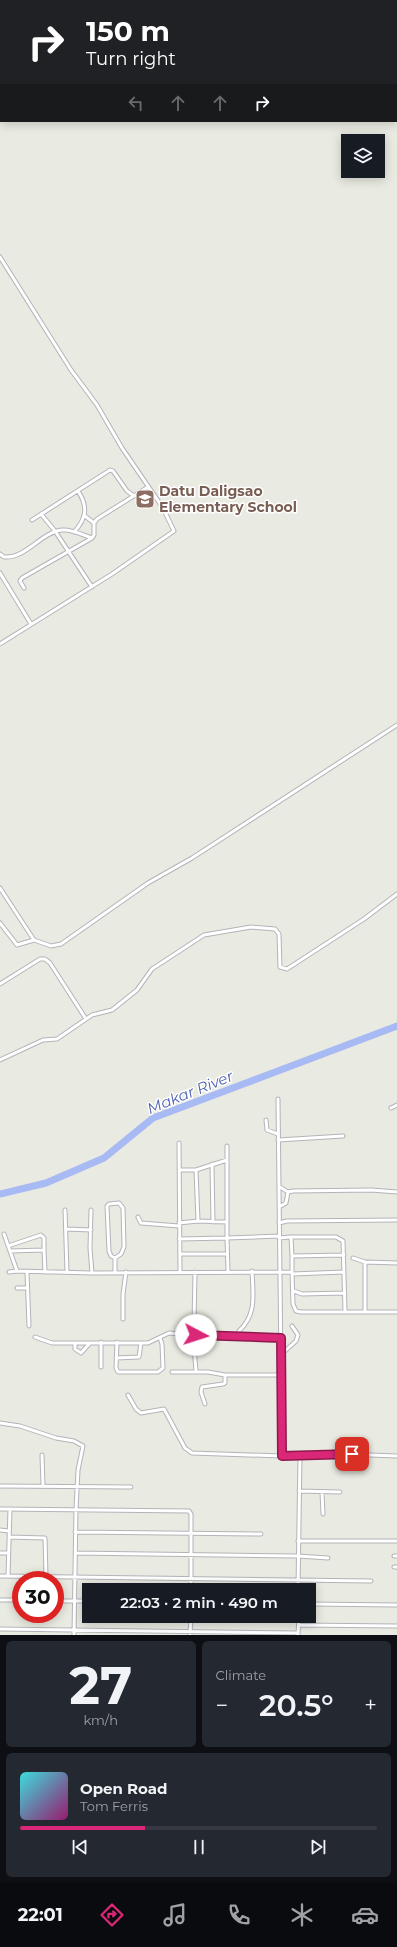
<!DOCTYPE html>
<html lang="en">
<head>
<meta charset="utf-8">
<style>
	:root { --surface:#171b24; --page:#242831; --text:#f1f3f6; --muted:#9ea1a6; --line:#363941; --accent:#db2777 }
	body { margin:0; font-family:Montserrat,sans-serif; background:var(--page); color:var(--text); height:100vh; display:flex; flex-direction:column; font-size:15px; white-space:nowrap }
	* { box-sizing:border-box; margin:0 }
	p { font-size:13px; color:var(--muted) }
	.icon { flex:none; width:22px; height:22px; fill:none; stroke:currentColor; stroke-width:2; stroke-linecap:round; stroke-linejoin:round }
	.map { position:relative; height:1635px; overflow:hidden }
	.panel { display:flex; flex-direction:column; gap:6px; padding:6px; background:#0d0f14; flex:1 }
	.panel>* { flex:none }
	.hud { position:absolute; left:0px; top:0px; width:397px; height:122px; box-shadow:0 2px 10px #0003; background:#202124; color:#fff; overflow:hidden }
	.controls { position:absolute; left:341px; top:134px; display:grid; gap:8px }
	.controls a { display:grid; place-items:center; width:44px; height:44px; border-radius:0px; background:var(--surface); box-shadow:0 2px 10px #0003; font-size:20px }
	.speed { position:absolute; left:12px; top:1571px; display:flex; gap:8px; font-size:20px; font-weight:700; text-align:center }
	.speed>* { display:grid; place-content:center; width:52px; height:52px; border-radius:50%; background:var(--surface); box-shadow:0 2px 10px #0003; line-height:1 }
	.speed .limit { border:6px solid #d22; background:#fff; color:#111 }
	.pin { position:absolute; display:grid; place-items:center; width:34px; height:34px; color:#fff; margin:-17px; border-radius:8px; box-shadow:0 2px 6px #0006 }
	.me { position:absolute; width:44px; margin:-22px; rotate:95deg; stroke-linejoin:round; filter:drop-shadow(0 0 3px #0008) }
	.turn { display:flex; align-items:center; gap:14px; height:84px; padding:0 20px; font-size:18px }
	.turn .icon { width:52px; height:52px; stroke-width:2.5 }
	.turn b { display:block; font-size:28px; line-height:34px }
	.lanes { display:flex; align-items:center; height:38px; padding:0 20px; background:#0003; justify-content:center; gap:20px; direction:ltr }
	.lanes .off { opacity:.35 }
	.big { font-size:30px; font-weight:600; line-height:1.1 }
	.panel .tile { flex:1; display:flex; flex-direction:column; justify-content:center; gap:6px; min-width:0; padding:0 14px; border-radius:6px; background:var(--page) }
	.panel .dial { align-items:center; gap:0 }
	.dial b { font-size:52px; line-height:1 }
	.song { display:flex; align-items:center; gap:12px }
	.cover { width:48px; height:48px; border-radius:6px; background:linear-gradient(135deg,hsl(180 70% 55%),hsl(320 70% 35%)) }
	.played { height:4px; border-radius:2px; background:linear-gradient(90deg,var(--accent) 35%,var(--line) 35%) }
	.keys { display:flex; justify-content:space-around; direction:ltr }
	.heat { display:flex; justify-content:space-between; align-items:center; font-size:22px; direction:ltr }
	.panel .tiles { flex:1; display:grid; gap:6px; grid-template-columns:1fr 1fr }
	.tile:last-child { grid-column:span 2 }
	.trip { position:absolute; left:82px; top:1583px; width:234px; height:40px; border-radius:0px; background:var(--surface); box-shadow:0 2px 10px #0003; font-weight:600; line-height:40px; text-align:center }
	.tabs { display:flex; height:64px; justify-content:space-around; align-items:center; background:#090b0e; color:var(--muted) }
	.tabs .icon { width:28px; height:28px }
	.tabs .active { color:var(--accent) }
	.tabs b { font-size:18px; color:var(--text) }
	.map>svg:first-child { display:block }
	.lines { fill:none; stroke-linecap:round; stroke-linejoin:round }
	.river { stroke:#a8baf3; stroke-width:7 }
	.street-casing { stroke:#b3b4ba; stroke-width:5 }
	.street { stroke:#fff; stroke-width:3 }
	.route-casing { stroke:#8e194d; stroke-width:10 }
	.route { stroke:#db2777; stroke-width:7 }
	.labels { text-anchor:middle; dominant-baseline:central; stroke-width:3; stroke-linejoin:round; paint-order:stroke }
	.education-label { font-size:14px; font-weight:bold; fill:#785e54; stroke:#fff; text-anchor:start }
	.water-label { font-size:15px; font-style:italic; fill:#4f60b2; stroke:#fff }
</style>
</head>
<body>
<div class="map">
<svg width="397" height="1635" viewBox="0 0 397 1635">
	<rect width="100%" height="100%" fill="#e9eae1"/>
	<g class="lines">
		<!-- river -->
		<path class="river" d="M0,1194L46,1183L104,1158L153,1118L397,1026"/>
		<!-- street casing -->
		<g class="street-casing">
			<path id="street" d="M0,257L71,370L97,405L122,448L163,508L174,531L112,574L0,644
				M41,514L55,531L92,587
				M85,516L94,523
				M32,520L110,470L113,471L127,491L134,496
				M74,532C87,518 88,506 78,491
				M0,554L4,557C26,559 41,532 62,530C72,529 83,535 92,538
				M0,573L31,624
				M24,588L20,581L22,578L92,538L94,535V523L97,519L148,487
				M0,888L34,940L51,946L61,944L148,883L192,858L397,725
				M0,923L17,945L34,940
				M0,984L40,959H45L50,963L86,1019
				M0,1060L43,1040L57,1039L92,1015L112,1010L137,990L152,969L204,935L251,927L275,929L279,934L280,967L287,969L364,919L397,894
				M278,1099L282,1456
				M391,1108L397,1105
				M266,1120L267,1130L278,1134
				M278,1140L343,1136
				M179,1143L180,1271
				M227,1146V1238L279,1236
				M212,1164L213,1222
				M179,1170H196L227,1160
				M196,1170L198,1221
				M280,1187L288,1192
				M119,1203L123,1208L124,1247L121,1254L115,1258L111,1256L109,1251L107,1206L109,1204Z
				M279,1207L286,1203L288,1192L293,1191L371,1190L397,1192
				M65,1210L67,1272
				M91,1210L90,1248L92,1273
				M138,1217L141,1223L179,1226
				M179,1223L198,1221L227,1222
				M279,1223L287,1221L397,1220
				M66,1229L91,1230
				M4,1234L17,1271
				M279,1238L291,1237
				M179,1239L227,1238L228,1271
				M8,1246L41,1235L44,1238V1250
				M10,1251L44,1250L45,1272
				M180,1254H227
				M292,1256L291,1237H336L343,1241L345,1311
				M115,1258V1272
				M353,1258L365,1262L397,1263
				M365,1262V1312
				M9,1272L17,1271L92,1273L292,1272V1256L344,1255
				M27,1272L29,1326
				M195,1272L194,1324L196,1335
				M292,1272L293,1304L296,1311L301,1312C333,1312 365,1312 397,1312
				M292,1274L344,1272
				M17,1288H27
				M294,1291L302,1294L345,1293
				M123,1319V1294L126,1272
				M193,1334L196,1371
				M35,1337L52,1343H148L169,1333L212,1337L281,1338
				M239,1337V1331C257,1314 253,1295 252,1271
				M101,1342V1367
				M117,1342L116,1368L118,1372H158L163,1368L162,1344L160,1338
				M75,1343V1349L81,1353L90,1343
				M285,1351L296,1341L298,1335L292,1326
				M116,1358L139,1357L141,1343
				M172,1372H208L225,1375H281
				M128,1395L136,1409L141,1413L164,1409L185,1448L192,1453L282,1456L343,1454L397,1456
				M205,1404L201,1392L202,1387L223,1384L225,1383V1375
				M0,1423L20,1426L56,1438L74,1441L83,1446L78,1470L76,1509L74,1635
				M42,1455L43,1486
				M0,1486L131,1487
				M299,1491L340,1492
				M322,1492L323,1514
				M0,1509L189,1511L191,1514V1590
				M0,1530L9,1531
				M75,1532L261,1534
				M9,1537L45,1538L46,1576
				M298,1541H397
				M0,1553H8
				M75,1553L298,1556L328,1558
				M394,1556H397
				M394,1567H397
				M0,1576L371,1581
				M8,1576L10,1509
				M298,1590L300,1455
				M0,1600H21
				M55,1601H89
				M309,1604L397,1605
				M299,1625L397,1626
				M0,1629L298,1633
				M190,1635L191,1616
				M298,1635L299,1616"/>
		</g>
		<!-- street -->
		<use href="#street" class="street"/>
	</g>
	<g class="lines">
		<!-- route casing -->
		<g class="route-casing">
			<path id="route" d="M196,1335L281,1338L282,1456L352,1454"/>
		</g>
		<!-- route -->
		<use href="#route" class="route"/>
	</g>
	<!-- icons -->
	<defs>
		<g id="school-square" transform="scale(1)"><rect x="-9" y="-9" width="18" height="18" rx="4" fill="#8d6e63" stroke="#fff"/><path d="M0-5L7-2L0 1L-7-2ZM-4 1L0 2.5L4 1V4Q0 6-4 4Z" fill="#fff"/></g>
	</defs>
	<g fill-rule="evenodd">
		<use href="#school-square" x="145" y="499"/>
	</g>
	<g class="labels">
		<!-- education labels -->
		<g class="education-label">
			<text x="159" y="491">Datu Daligsao<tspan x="159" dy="16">Elementary School</tspan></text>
		</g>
		<!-- water labels -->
		<g class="water-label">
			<text transform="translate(190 1092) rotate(-22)">Makar River</text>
		</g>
	</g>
</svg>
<div class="controls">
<a><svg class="icon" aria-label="layers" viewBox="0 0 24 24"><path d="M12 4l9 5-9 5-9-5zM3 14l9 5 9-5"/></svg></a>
</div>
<div class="speed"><div class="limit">30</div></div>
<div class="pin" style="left:352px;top:1454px;background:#d93025"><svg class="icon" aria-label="arrive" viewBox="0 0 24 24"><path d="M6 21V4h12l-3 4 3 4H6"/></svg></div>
<svg class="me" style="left:196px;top:1335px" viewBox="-20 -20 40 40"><circle r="19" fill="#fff"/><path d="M0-13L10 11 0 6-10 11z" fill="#db2777"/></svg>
<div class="trip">22:03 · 2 min · 490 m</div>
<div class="hud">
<div class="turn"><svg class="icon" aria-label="right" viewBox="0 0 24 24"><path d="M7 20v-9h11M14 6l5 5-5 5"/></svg><div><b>150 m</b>Turn right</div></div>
<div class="lanes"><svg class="icon off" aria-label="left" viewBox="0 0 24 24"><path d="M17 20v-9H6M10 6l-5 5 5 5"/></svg><svg class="icon off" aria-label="ahead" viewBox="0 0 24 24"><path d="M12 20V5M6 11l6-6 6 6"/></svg><svg class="icon off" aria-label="ahead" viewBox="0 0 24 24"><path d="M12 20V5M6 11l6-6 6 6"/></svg><svg class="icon" aria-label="right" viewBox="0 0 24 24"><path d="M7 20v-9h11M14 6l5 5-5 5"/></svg></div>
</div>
</div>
<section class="panel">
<div class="tiles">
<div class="tile dial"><b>27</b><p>km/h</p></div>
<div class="tile"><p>Climate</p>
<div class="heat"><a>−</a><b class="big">20.5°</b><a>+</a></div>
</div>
<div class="tile">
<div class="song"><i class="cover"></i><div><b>Open Road</b><p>Tom Ferris</p></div></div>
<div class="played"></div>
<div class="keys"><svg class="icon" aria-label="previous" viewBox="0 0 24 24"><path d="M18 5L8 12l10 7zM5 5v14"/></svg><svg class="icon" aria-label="pause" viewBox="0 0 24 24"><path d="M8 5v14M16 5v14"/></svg><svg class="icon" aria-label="next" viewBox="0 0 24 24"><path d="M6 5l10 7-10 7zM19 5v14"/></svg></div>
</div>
</div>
</section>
<nav class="tabs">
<b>22:01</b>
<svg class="icon active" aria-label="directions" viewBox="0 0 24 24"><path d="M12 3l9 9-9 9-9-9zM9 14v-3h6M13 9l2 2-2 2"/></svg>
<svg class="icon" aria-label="music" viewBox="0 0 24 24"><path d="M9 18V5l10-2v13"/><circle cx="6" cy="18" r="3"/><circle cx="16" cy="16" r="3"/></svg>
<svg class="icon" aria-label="phone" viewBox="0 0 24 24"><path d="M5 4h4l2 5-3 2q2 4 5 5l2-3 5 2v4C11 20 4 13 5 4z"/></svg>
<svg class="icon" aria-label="climate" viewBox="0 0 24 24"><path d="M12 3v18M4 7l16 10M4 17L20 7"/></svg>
<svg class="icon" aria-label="car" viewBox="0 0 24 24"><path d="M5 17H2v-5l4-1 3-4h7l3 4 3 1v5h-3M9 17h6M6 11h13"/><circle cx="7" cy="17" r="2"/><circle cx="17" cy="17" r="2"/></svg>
</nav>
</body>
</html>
